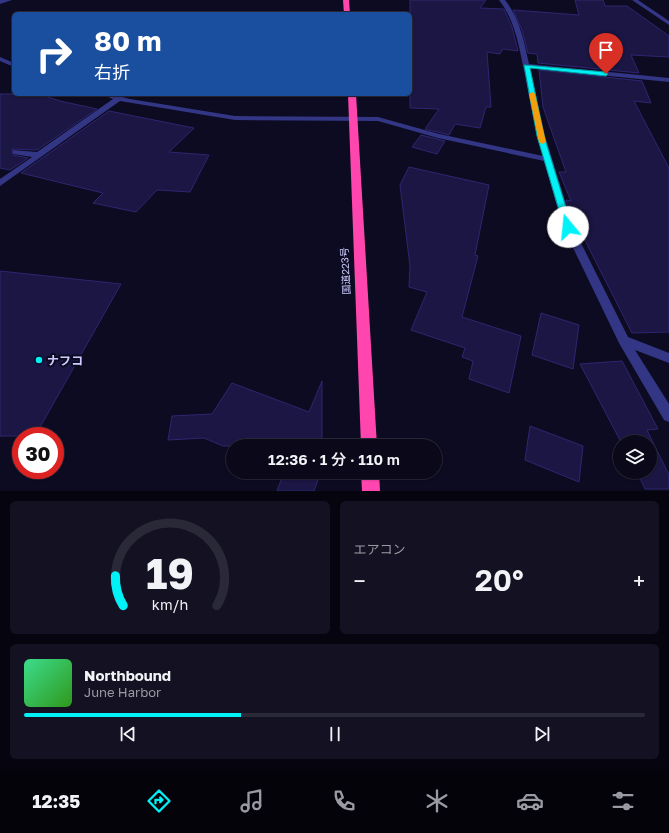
<!DOCTYPE html>
<html lang="ja">
<head>
<meta charset="utf-8">
<style>
	:root { --surface:#0a0819; --page:#131122; --text:#f1f3f6; --muted:#999aa2; --line:#2a2938; --accent:#00f2f6 }
	body { margin:0; font-family:"Golos Text","Noto Sans JP",sans-serif; background:var(--page); color:var(--text); height:100vh; display:flex; flex-direction:column; font-size:15px; white-space:nowrap }
	* { box-sizing:border-box; margin:0 }
	p { font-size:13px; color:var(--muted) }
	.icon { flex:none; width:22px; height:22px; fill:none; stroke:currentColor; stroke-width:2; stroke-linecap:round; stroke-linejoin:round }
	.map { position:relative; height:491px; overflow:hidden }
	.sheet { display:flex; flex-direction:column; gap:10px; padding:10px; background:#06040e; flex:1 }
	.sheet>* { flex:none }
	.banner { position:absolute; left:12px; top:12px; width:400px; height:84px; border-radius:6px; box-shadow:0 1px 3px #0004,0 0 0 1px var(--line); background:#1a4fa0; color:#fff; overflow:hidden }
	.tools { position:absolute; left:613px; top:435px; display:grid; gap:8px }
	.tools a { display:grid; place-items:center; width:44px; height:44px; border-radius:50%; background:var(--surface); box-shadow:0 1px 3px #0004,0 0 0 1px var(--line); font-size:20px }
	.speed { position:absolute; left:12px; top:427px; display:flex; gap:8px; font-size:20px; font-weight:700; text-align:center }
	.speed>* { display:grid; place-content:center; width:52px; height:52px; border-radius:50%; background:var(--surface); box-shadow:0 1px 3px #0004,0 0 0 1px var(--line); line-height:1 }
	.speed .limit { border:6px solid #d22; background:#fff; color:#111 }
	.pin { position:absolute; display:grid; place-items:center; width:34px; height:34px; color:#fff; margin:-41px -17px; border-radius:50% 50% 50% 0; rotate:-45deg; box-shadow:0 0 4px #0007 }
	.pin .icon { rotate:45deg }
	.me { position:absolute; width:44px; margin:-22px; rotate:343deg; stroke-linejoin:round; filter:drop-shadow(0 0 3px #0008) }
	.turn { display:flex; align-items:center; gap:14px; height:84px; padding:0 16px; font-size:18px }
	.turn .icon { width:52px; height:52px; stroke-width:2.5 }
	.turn b { display:block; font-size:28px; line-height:34px }
	.big { font-size:30px; font-weight:600; line-height:1.1 }
	.sheet .card { flex:1; display:flex; flex-direction:column; justify-content:center; gap:6px; min-width:0; padding:0 14px; border-radius:6px; background:var(--page) }
	.sheet .dial { align-items:center; gap:0 }
	.dial svg { height:104px; overflow:visible; fill:none; stroke:var(--line); stroke-width:7; stroke-linecap:round; text-anchor:middle }
	.dial text { fill:var(--text); stroke:none }
	.song { display:flex; align-items:center; gap:12px }
	.cover { width:48px; height:48px; border-radius:6px; background:linear-gradient(135deg,hsl(150 70% 55%),hsl(110 70% 35%)) }
	.played { height:4px; border-radius:2px; background:linear-gradient(90deg,var(--accent) 35%,var(--line) 35%) }
	.keys { display:flex; justify-content:space-around; direction:ltr }
	.heat { display:flex; justify-content:space-between; align-items:center; font-size:22px; direction:ltr }
	.sheet .tiles { flex:1; display:grid; gap:10px; grid-template-columns:1fr 1fr }
	.card:last-child { grid-column:span 2 }
	.trip { position:absolute; left:226px; top:439px; width:216px; height:40px; border-radius:20px; background:var(--surface); box-shadow:0 1px 3px #0004,0 0 0 1px var(--line); font-weight:600; line-height:40px; text-align:center }
	.menu { display:flex; height:64px; justify-content:space-around; align-items:center; background:#04030a; color:var(--muted) }
	.menu .icon { width:28px; height:28px }
	.menu .current { color:var(--accent) }
	.menu b { font-size:18px; color:var(--text) }
	.map>svg:first-child { display:block }
	.building { fill:#1b1643; stroke:#2e2671 }
	.lines { fill:none; stroke-linecap:round; stroke-linejoin:round }
	.street { fill:#323684; fill-rule:evenodd }
	.highway { fill:#ff46ae; fill-rule:evenodd }
	.route { fill:#00f2f6; stroke:#009da0 }
	.slow { fill:#f59e0b }
	.poi-dot { fill:#00f2f6; stroke:#0d0b21; stroke-width:1.5 }
	.labels { text-anchor:middle; dominant-baseline:central; stroke-width:4; stroke-linejoin:round; paint-order:stroke }
	.street-label { font-size:10px; fill:#cdcbff; stroke:#0d0b21 }
	.near-poi-label { font-size:12px; font-weight:bold; fill:#cdcbff; stroke:#0d0b21; text-anchor:start }
</style>
</head>
<body>
<div class="map">
<svg width="669" height="491" viewBox="0 0 669 491">
	<rect width="100%" height="100%" fill="#0d0b21"/>
	<!-- building -->
	<path class="building" d="M410,0H486L480,8L504,9L512,27L518,51L503,49L500,54L487,52L491,107H486L480,128L455,124L449,135L425,129L439,109L410,108Z
		M575,0H603L605,6H627L669,36V57L631,55L639,73L538,63L537,54L528,53L522,30L513,10L579,15Z
		M539,70L642,81L651,103L634,101L669,168V332L632,333L569,209L566,200L571,201L559,172H566L543,107Z
		M0,94H39L60,101L97,109L37,150L12,149L13,155L28,158L10,170L0,168Z
		M109,111L194,128L169,152L209,155L190,192L157,190L136,212L93,203L103,193L21,173Z
		M421,135L445,141L437,154L412,147Z
		M409,167L489,185L475,255L478,256L462,317L521,336L509,393L469,379L473,361L462,357L465,348L411,330L427,292L409,287L410,266L400,185Z
		M0,271L121,284L35,436H0Z
		M541,313L579,325L573,369L532,355Z
		M622,361L658,429L647,430L669,475V489H645L637,472H650V442H621L580,364Z
		M322,381V446H223L204,438L168,440L172,416L212,414L232,383L309,412Z
		M530,426L583,446L579,482L525,460Z
		M284,472H321L314,491H277Z"/>
	<g class="lines">
		<!-- street -->
		<path class="street" d="M0,0H12L0,4Z
			M499,0H505C520,19 524,41 529,64L669,78V82L530,68L545,136L573,227L628,337L669,353V363L635,350L669,404V422L664,420L619,343L563,227L544,161L438,138L378,121L235,120L120,101L0,186V179L32,157L13,154V150L37,152L113,99L100,94H111L130,99L235,116L378,117L439,134L543,156C535,129 530,102 525,75C519,48 516,22 499,0Z
			M632,0H638L669,21V25Z
			M0,57L14,63V67L0,61Z"/>
		<!-- highway -->
		<path class="highway" d="M343,0H349L350,14H344Z
			M348,94H356L377,446H361Z
			M361,472H379L380,491H362Z"/>
	</g>
	<!-- route -->
	<path class="route" d="M524,65L606,72L608,74L606,76L530,68L544,136L572,227L568,230L564,227L537,136Z"/>
	<!-- slow -->
	<path class="slow" d="M532,92L535,94L546,142L542,144L539,142L529,94Z"/>
	<!-- markers -->
	<circle class="poi-dot" cx="39" cy="360" r="4"/>
	<g class="labels">
		<!-- street labels -->
		<g class="street-label">
			<text transform="translate(345 271) rotate(-93)">国道223号</text>
		</g>
		<!-- near-poi labels -->
		<g class="near-poi-label">
			<text x="47" y="360">ナフコ</text>
		</g>
	</g>
</svg>
<div class="tools">
<a><svg class="icon" aria-label="layers" viewBox="0 0 24 24"><path d="M12 4l9 5-9 5-9-5zM3 14l9 5 9-5"/></svg></a>
</div>
<div class="speed"><div class="limit">30</div></div>
<div class="pin" style="left:606px;top:74px;background:#d93025"><svg class="icon" aria-label="arrive" viewBox="0 0 24 24"><path d="M6 21V4h12l-3 4 3 4H6"/></svg></div>
<svg class="me" style="left:568px;top:227px" viewBox="-20 -20 40 40"><circle r="19" fill="#fff"/><path d="M0-13L10 11 0 6-10 11z" fill="#00f2f6"/></svg>
<div class="trip">12:36 · 1 分 · 110 m</div>
<div class="banner">
<div class="turn"><svg class="icon" aria-label="right" viewBox="0 0 24 24"><path d="M7 20v-9h11M14 6l5 5-5 5"/></svg><div><b>80 m</b>右折</div></div>
</div>
</div>
<section class="sheet">
<div class="tiles">
<div class="card dial"><svg viewBox="0 0 100 80">
<path d="M14 69A42 42 0 1 1 86 69"/>
<path d="M14 69A42 42 0 0 1 8 46" stroke="#00f2f6"/>
<text x="50" y="56" font-size="32" font-weight="700">19</text>
<text x="50" y="72" font-size="11">km/h</text>
</svg></div>
<div class="card"><p>エアコン</p>
<div class="heat"><a>−</a><b class="big">20°</b><a>+</a></div>
</div>
<div class="card">
<div class="song"><i class="cover"></i><div><b>Northbound</b><p>June Harbor</p></div></div>
<div class="played"></div>
<div class="keys"><svg class="icon" aria-label="previous" viewBox="0 0 24 24"><path d="M18 5L8 12l10 7zM5 5v14"/></svg><svg class="icon" aria-label="pause" viewBox="0 0 24 24"><path d="M8 5v14M16 5v14"/></svg><svg class="icon" aria-label="next" viewBox="0 0 24 24"><path d="M6 5l10 7-10 7zM19 5v14"/></svg></div>
</div>
</div>
</section>
<nav class="menu">
<b>12:35</b>
<svg class="icon current" aria-label="directions" viewBox="0 0 24 24"><path d="M12 3l9 9-9 9-9-9zM9 14v-3h6M13 9l2 2-2 2"/></svg>
<svg class="icon" aria-label="music" viewBox="0 0 24 24"><path d="M9 18V5l10-2v13"/><circle cx="6" cy="18" r="3"/><circle cx="16" cy="16" r="3"/></svg>
<svg class="icon" aria-label="phone" viewBox="0 0 24 24"><path d="M5 4h4l2 5-3 2q2 4 5 5l2-3 5 2v4C11 20 4 13 5 4z"/></svg>
<svg class="icon" aria-label="climate" viewBox="0 0 24 24"><path d="M12 3v18M4 7l16 10M4 17L20 7"/></svg>
<svg class="icon" aria-label="car" viewBox="0 0 24 24"><path d="M5 17H2v-5l4-1 3-4h7l3 4 3 1v5h-3M9 17h6M6 11h13"/><circle cx="7" cy="17" r="2"/><circle cx="17" cy="17" r="2"/></svg>
<svg class="icon" aria-label="filters" viewBox="0 0 24 24"><path d="M4 7h16M4 17h16"/><circle cx="9" cy="7" r="2"/><circle cx="15" cy="17" r="2"/></svg>
</nav>
</body>
</html>
